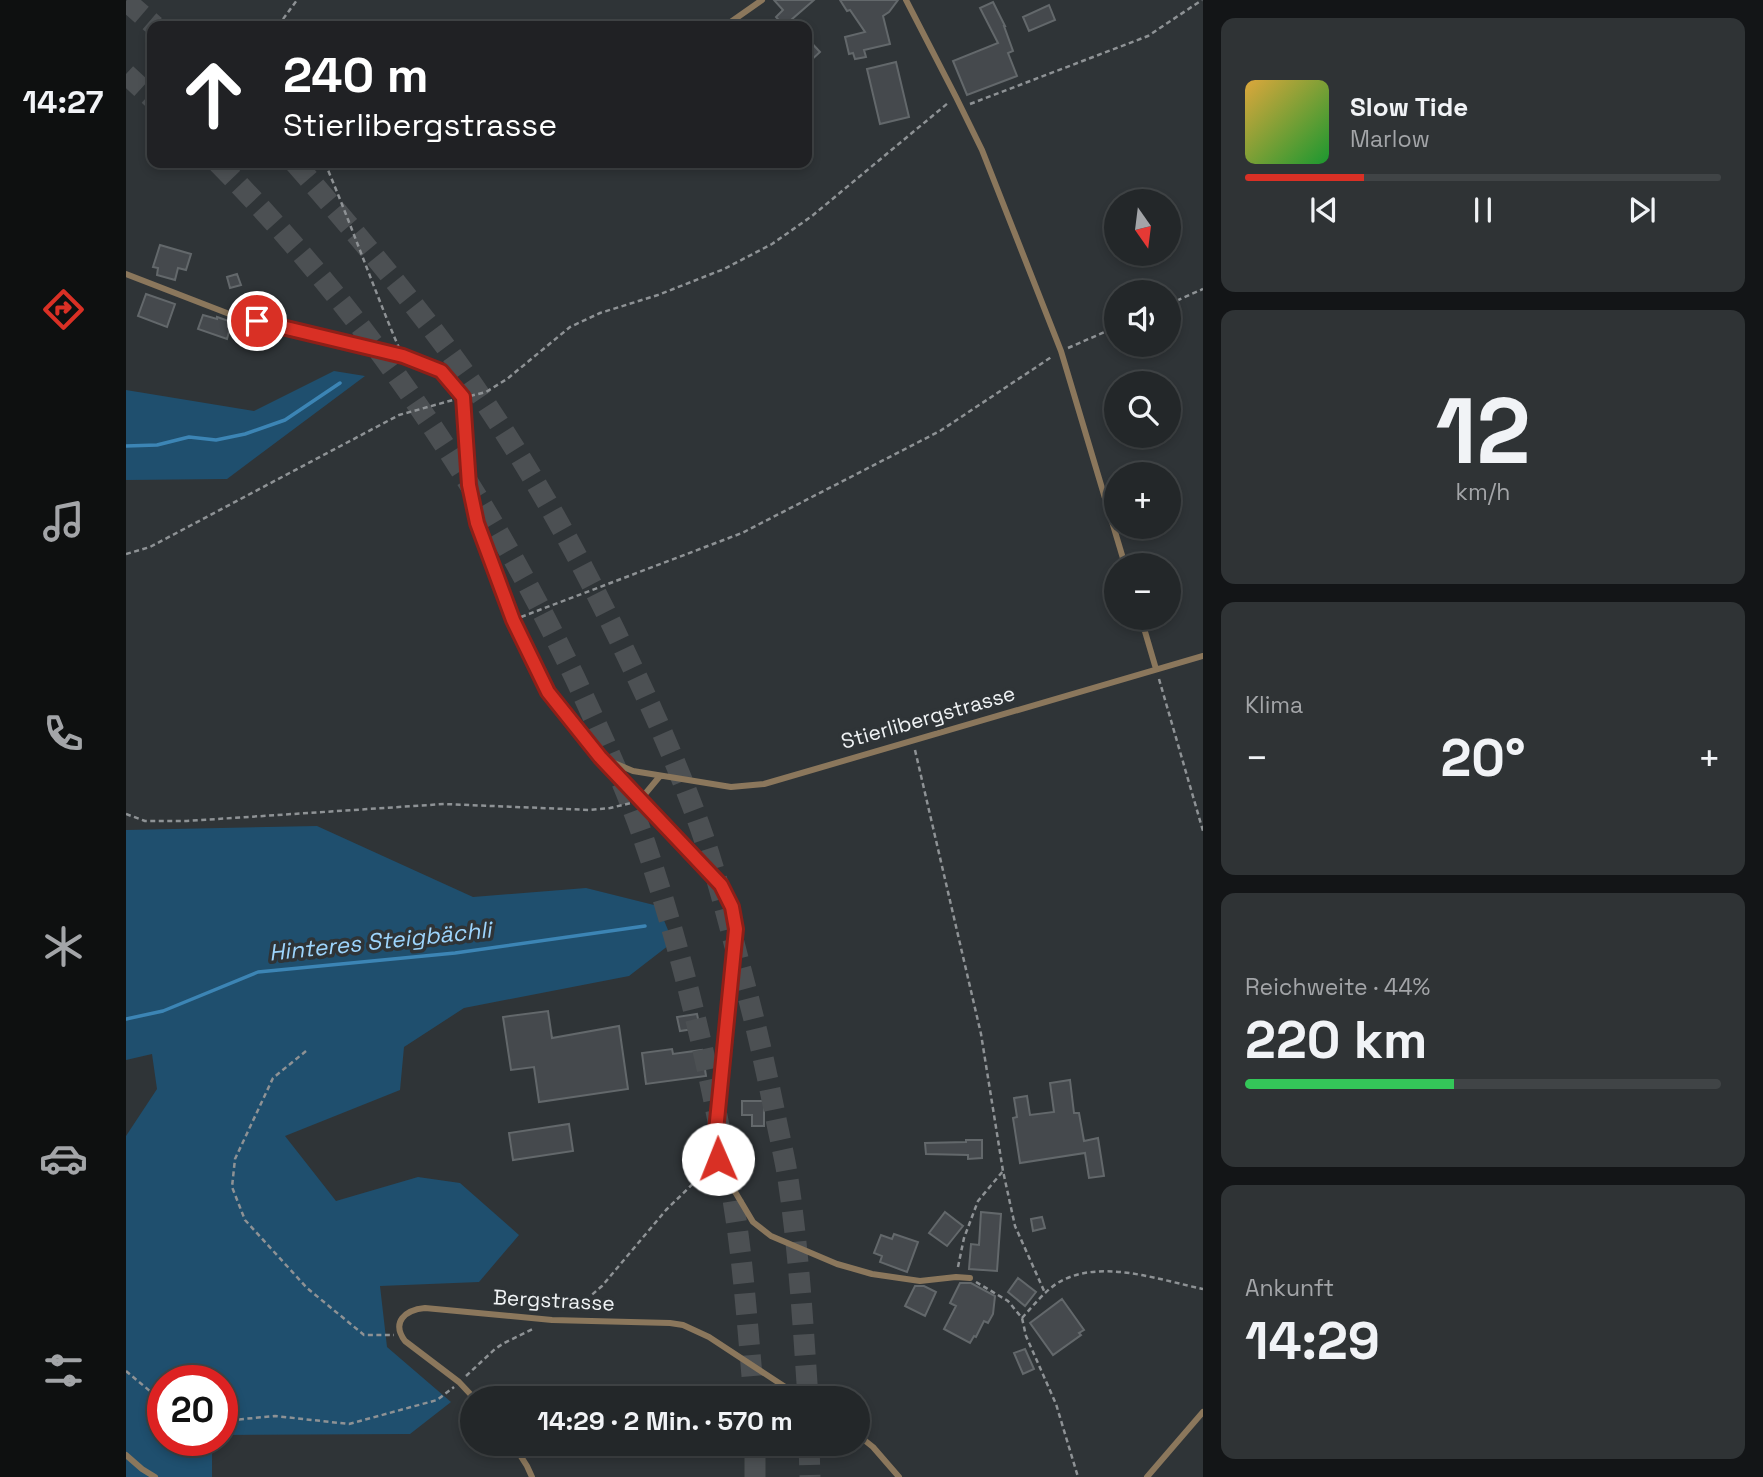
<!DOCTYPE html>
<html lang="de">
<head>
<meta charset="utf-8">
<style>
	:root { --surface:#232729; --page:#2f3335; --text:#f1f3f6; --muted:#a3a5a8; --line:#404446; --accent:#d93025 }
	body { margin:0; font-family:"Space Grotesk",sans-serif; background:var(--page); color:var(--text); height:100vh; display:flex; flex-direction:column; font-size:26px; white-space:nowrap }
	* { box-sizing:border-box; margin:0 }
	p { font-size:23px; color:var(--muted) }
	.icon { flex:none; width:38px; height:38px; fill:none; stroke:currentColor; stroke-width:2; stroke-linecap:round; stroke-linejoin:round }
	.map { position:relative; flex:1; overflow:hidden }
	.drawer { display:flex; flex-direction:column; gap:18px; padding:18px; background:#131517; width:560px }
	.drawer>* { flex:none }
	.guide { position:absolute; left:21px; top:21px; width:665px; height:147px; border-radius:14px; box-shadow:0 4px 10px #0003,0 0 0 2px var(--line); background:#202124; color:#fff; overflow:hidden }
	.needle { width:46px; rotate:166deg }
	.tools { position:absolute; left:978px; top:189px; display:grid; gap:14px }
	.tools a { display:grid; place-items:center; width:77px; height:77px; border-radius:50%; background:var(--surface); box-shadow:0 4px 10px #0003,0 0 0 2px var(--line); font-size:35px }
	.speed { position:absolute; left:21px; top:1365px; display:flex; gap:14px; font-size:35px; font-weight:700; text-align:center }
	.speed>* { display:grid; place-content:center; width:91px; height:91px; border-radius:50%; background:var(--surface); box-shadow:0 4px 10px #0003,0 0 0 2px var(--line); line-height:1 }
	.speed .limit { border:10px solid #d22; background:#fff; color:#111 }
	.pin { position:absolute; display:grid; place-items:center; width:60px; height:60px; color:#fff; margin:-30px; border:4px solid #fff; border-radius:50%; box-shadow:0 2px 7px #0007 }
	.me { position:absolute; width:77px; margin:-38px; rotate:359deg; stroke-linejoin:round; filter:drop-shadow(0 0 5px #0008) }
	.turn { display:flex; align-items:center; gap:24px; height:147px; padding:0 21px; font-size:32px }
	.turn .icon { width:91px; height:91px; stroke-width:2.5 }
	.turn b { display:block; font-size:49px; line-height:60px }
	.big { font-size:52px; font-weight:800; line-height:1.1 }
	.drawer .tile { flex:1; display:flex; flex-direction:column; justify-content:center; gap:10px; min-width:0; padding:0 24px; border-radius:14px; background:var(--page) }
	.drawer .dial { align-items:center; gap:0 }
	.dial b { font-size:91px; line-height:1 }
	.song { display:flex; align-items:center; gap:21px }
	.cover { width:84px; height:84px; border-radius:10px; background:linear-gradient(135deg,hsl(40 70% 55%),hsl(130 70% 35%)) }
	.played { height:7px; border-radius:4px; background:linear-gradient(90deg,var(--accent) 25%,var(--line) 25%) }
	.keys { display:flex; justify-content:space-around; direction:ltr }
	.heat { display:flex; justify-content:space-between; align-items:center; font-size:38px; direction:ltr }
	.charge { height:10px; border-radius:5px; background:linear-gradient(90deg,#34c759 44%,var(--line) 0) }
	.trip { position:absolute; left:334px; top:1386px; width:410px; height:70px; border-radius:35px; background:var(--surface); box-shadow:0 4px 10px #0003,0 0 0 2px var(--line); font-weight:800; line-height:70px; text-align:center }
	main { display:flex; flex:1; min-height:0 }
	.menu { display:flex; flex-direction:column; width:126px; justify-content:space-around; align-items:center; background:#0e1010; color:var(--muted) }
	.menu .icon { width:49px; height:49px }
	.menu .active { color:var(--accent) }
	.menu b { font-size:32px; color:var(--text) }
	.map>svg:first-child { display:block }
	.green { fill:#1f4f6e }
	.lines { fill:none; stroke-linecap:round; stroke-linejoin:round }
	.stream { stroke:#3c85b5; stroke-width:3.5 }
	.building { fill:#45494d; stroke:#63686b; stroke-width:2 }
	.motorway-tunnel { stroke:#4c5053; stroke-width:21; stroke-dasharray:21 10; stroke-linecap:butt }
	.path { stroke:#8e9295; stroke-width:2.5; stroke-dasharray:5 3.5; stroke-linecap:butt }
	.service { stroke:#8b775c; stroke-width:6 }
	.route-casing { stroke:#8d1f18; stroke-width:18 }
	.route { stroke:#d93025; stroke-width:12 }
	.labels { text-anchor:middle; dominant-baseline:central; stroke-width:7; stroke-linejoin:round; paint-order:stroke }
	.street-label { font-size:21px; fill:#eff2f4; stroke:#2f3437 }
	.water-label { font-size:23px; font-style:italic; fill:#9dd4fc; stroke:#2f3437 }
</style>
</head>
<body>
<main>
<nav class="menu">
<b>14:27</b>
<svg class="icon active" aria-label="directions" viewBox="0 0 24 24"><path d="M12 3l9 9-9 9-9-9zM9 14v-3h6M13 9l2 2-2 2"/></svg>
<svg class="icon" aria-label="music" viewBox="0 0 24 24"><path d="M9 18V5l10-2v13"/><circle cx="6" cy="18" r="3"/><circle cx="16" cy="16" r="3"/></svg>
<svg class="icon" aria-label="phone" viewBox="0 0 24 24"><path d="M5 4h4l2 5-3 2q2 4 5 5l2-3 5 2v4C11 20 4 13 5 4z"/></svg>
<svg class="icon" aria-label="climate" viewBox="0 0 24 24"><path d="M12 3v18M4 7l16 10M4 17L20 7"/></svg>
<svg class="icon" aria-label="car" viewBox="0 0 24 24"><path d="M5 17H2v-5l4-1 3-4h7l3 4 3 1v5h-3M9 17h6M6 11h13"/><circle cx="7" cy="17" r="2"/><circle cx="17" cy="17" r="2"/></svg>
<svg class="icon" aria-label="filters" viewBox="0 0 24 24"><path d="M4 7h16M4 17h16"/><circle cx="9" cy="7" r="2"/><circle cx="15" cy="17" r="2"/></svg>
</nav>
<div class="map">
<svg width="1077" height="1477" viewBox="0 0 1077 1477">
	<rect width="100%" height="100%" fill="#2f3437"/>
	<!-- green -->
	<path class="green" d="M208,371L239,376L101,479L0,480V390L128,411Z
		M191,826L347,897L460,888L532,906L547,942L503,976L338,1008L278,1047L274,1090L159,1136L210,1201L292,1177L334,1183L393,1235L353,1282L254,1286L261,1347L325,1402L284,1434L96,1435V1381H37V1440H86V1477H0V1136L31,1089L26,1054L0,1060V830Z"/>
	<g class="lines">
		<!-- stream -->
		<path class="stream" d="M0,446L31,445L63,437L90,440L119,434L159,420L214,383
			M0,1019L37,1011L132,972L329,953L519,926"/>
	</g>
	<!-- building -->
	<path class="building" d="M648,0H688L658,26L650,17L657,10Z
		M714,0H772L763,12L757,16L764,44L738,50L740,57L729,59L727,53L723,54L719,37L739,32L724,10L721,11Z
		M867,2L879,26H878L887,51L882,53L891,76L841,95L827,61L872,43L854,8Z
		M923,5L929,20L903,31L897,17Z
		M681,38L694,52L681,64Z
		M770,62L783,117L754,124L741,69Z
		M34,245L65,254L60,270L52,268L49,280L31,275L32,268L27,267Z
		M111,274L115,285L104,288L101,277Z
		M20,294L49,304L41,327L12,316Z
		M77,315L91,319V317L103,321L102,323L105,325L101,339L72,329Z
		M422,1011L426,1038L493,1026L502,1089L413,1102L408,1067L385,1070L377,1017Z
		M571,1014L574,1028L554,1031L551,1017Z
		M546,1049L547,1054L576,1050L580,1076L520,1084L516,1053Z
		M944,1080L948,1113H953L958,1141L972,1138L978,1176L963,1178L959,1153L894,1163L887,1118L891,1117L888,1098L901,1096L904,1115L928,1112L924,1083Z
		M616,1101H638V1126H626V1115H616Z
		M443,1124L447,1151L387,1160L383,1133Z
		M840,1140H856V1158L842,1159V1155L800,1154L799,1143L840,1142Z
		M819,1212L837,1226L821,1246L803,1233Z
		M855,1212L875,1214L871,1271L843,1269L845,1244L853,1245Z
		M916,1217L919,1228L907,1231L905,1219Z
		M768,1234L792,1242L781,1272L754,1262L756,1256L748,1253L755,1235L766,1239Z
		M892,1278L910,1292L899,1306L882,1292Z
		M834,1283H845L869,1296L867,1314L862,1323L858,1321L850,1337L848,1336L844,1343L818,1329L830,1306L824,1303Z
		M789,1286H798L810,1292L799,1316L779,1306Z
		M936,1299L958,1330L953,1333L955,1335L927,1355L904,1323Z
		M899,1349L908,1369L897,1374L888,1353Z"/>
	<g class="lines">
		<!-- motorway-tunnel -->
		<path class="motorway-tunnel" d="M0,1L29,26
			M0,74L26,98
			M92,163C239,312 359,489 449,678C474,732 500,787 519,843C551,937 575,1034 594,1131C599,1156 604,1181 608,1206C618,1269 622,1334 628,1398
			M169,163C230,233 291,305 345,382C400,461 447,545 489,631C520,695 550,760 574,827C592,878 605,932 619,985C631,1029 641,1074 650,1119C654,1139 659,1159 662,1179C673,1252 677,1325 682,1398
			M683,1444L684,1477
			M629,1477V1444"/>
		<!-- path -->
		<path class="path" d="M152,26L171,0
			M844,104L1022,36L1076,0
			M199,163C225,224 247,287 273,348
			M1043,304L1077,289
			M942,348L990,327
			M344,396L360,392L381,379L444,327L474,313L532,295L598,269L646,244L686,216L822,103
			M0,554L24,547L273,415L327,400
			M395,617L616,533L814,431L927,356
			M1033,679L1077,831
			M789,750L855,1034L877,1171L889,1226L919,1293
			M0,814L19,821H61L318,804L464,810L484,808L505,803
			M180,1051L147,1078L109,1159L106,1187L119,1220L181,1288L238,1335H268
			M832,1267L838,1238L852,1201L877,1171
			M850,1282L882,1301L896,1318L900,1336L930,1404L952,1477
			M447,1311L476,1286L540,1210L584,1167
			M896,1318C907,1306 917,1293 930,1284C972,1257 1033,1280 1077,1289
			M0,1371L37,1402
			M340,1376L369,1349L378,1343L409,1328
			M96,1421L149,1416L223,1424L311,1400L328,1387"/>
		<!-- service -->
		<path class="service" d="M780,0L830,97L856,150L935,351L999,565
			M599,26L636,0
			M0,274L106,315L277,357L315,371L337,397L343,485L351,523L387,620L423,692L474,757L507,771L605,787L638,784L1077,656
			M1015,618L1030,669
			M477,761L595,885L606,907L610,929L590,1131L592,1159L602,1180L627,1222L645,1236L711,1264L746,1274L794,1281L830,1277L844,1278
			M514,800L534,776
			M348,1398L333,1382L279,1341C265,1322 279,1310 299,1308L426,1320L544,1323L557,1325L583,1337L676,1398
			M732,1435L747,1447L773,1477
			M387,1444L401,1466L406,1477
			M0,1455L16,1469L29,1477
			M1021,1477L1077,1412"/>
	</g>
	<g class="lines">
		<!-- route casing -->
		<g class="route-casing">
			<path id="route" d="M131,321L277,356L315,371L337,397L343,485L351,523L387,620L422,692L474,757L595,885L606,907L610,929L590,1131L592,1159"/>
		</g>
		<!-- route -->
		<use href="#route" class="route"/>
	</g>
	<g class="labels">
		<!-- street labels -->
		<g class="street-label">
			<text transform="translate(802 717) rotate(-16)">Stierlibergstrasse</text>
			<text transform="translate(428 1300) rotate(3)">Bergstrasse</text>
		</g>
		<!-- water labels -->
		<g class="water-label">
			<text transform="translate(254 941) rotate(-6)">Hinteres Steigbächli</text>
		</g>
	</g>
</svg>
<div class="tools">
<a><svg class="needle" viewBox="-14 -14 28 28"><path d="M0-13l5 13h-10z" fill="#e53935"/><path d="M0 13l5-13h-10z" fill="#a3a5a8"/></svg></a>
<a><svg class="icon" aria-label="sound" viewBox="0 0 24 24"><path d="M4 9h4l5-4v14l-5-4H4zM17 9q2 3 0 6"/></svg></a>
<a><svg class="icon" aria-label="search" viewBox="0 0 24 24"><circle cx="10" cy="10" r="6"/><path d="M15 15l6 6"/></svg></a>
<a>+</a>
<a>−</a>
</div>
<div class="speed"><div class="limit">20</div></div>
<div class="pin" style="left:131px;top:321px;background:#d93025"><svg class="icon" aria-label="arrive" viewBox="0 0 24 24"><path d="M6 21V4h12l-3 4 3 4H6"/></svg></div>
<svg class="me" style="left:592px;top:1159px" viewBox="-20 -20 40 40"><circle r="19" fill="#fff"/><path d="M0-13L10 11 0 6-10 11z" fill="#d93025"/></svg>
<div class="trip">14:29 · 2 Min. · 570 m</div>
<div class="guide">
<div class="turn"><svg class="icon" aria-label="ahead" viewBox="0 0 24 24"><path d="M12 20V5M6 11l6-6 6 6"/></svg><div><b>240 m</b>Stierlibergstrasse</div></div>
</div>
</div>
<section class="drawer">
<div class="tile">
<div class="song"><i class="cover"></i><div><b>Slow Tide</b><p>Marlow</p></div></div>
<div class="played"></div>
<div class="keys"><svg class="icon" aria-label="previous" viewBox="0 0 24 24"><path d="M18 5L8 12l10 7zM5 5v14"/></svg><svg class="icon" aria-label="pause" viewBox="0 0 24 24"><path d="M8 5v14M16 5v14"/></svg><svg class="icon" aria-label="next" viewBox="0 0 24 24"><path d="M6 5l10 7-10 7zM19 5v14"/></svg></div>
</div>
<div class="tile dial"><b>12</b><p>km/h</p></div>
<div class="tile"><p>Klima</p>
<div class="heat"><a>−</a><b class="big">20°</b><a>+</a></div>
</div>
<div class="tile"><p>Reichweite · 44%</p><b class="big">220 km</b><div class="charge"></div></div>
<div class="tile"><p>Ankunft</p><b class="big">14:29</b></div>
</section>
</main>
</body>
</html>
